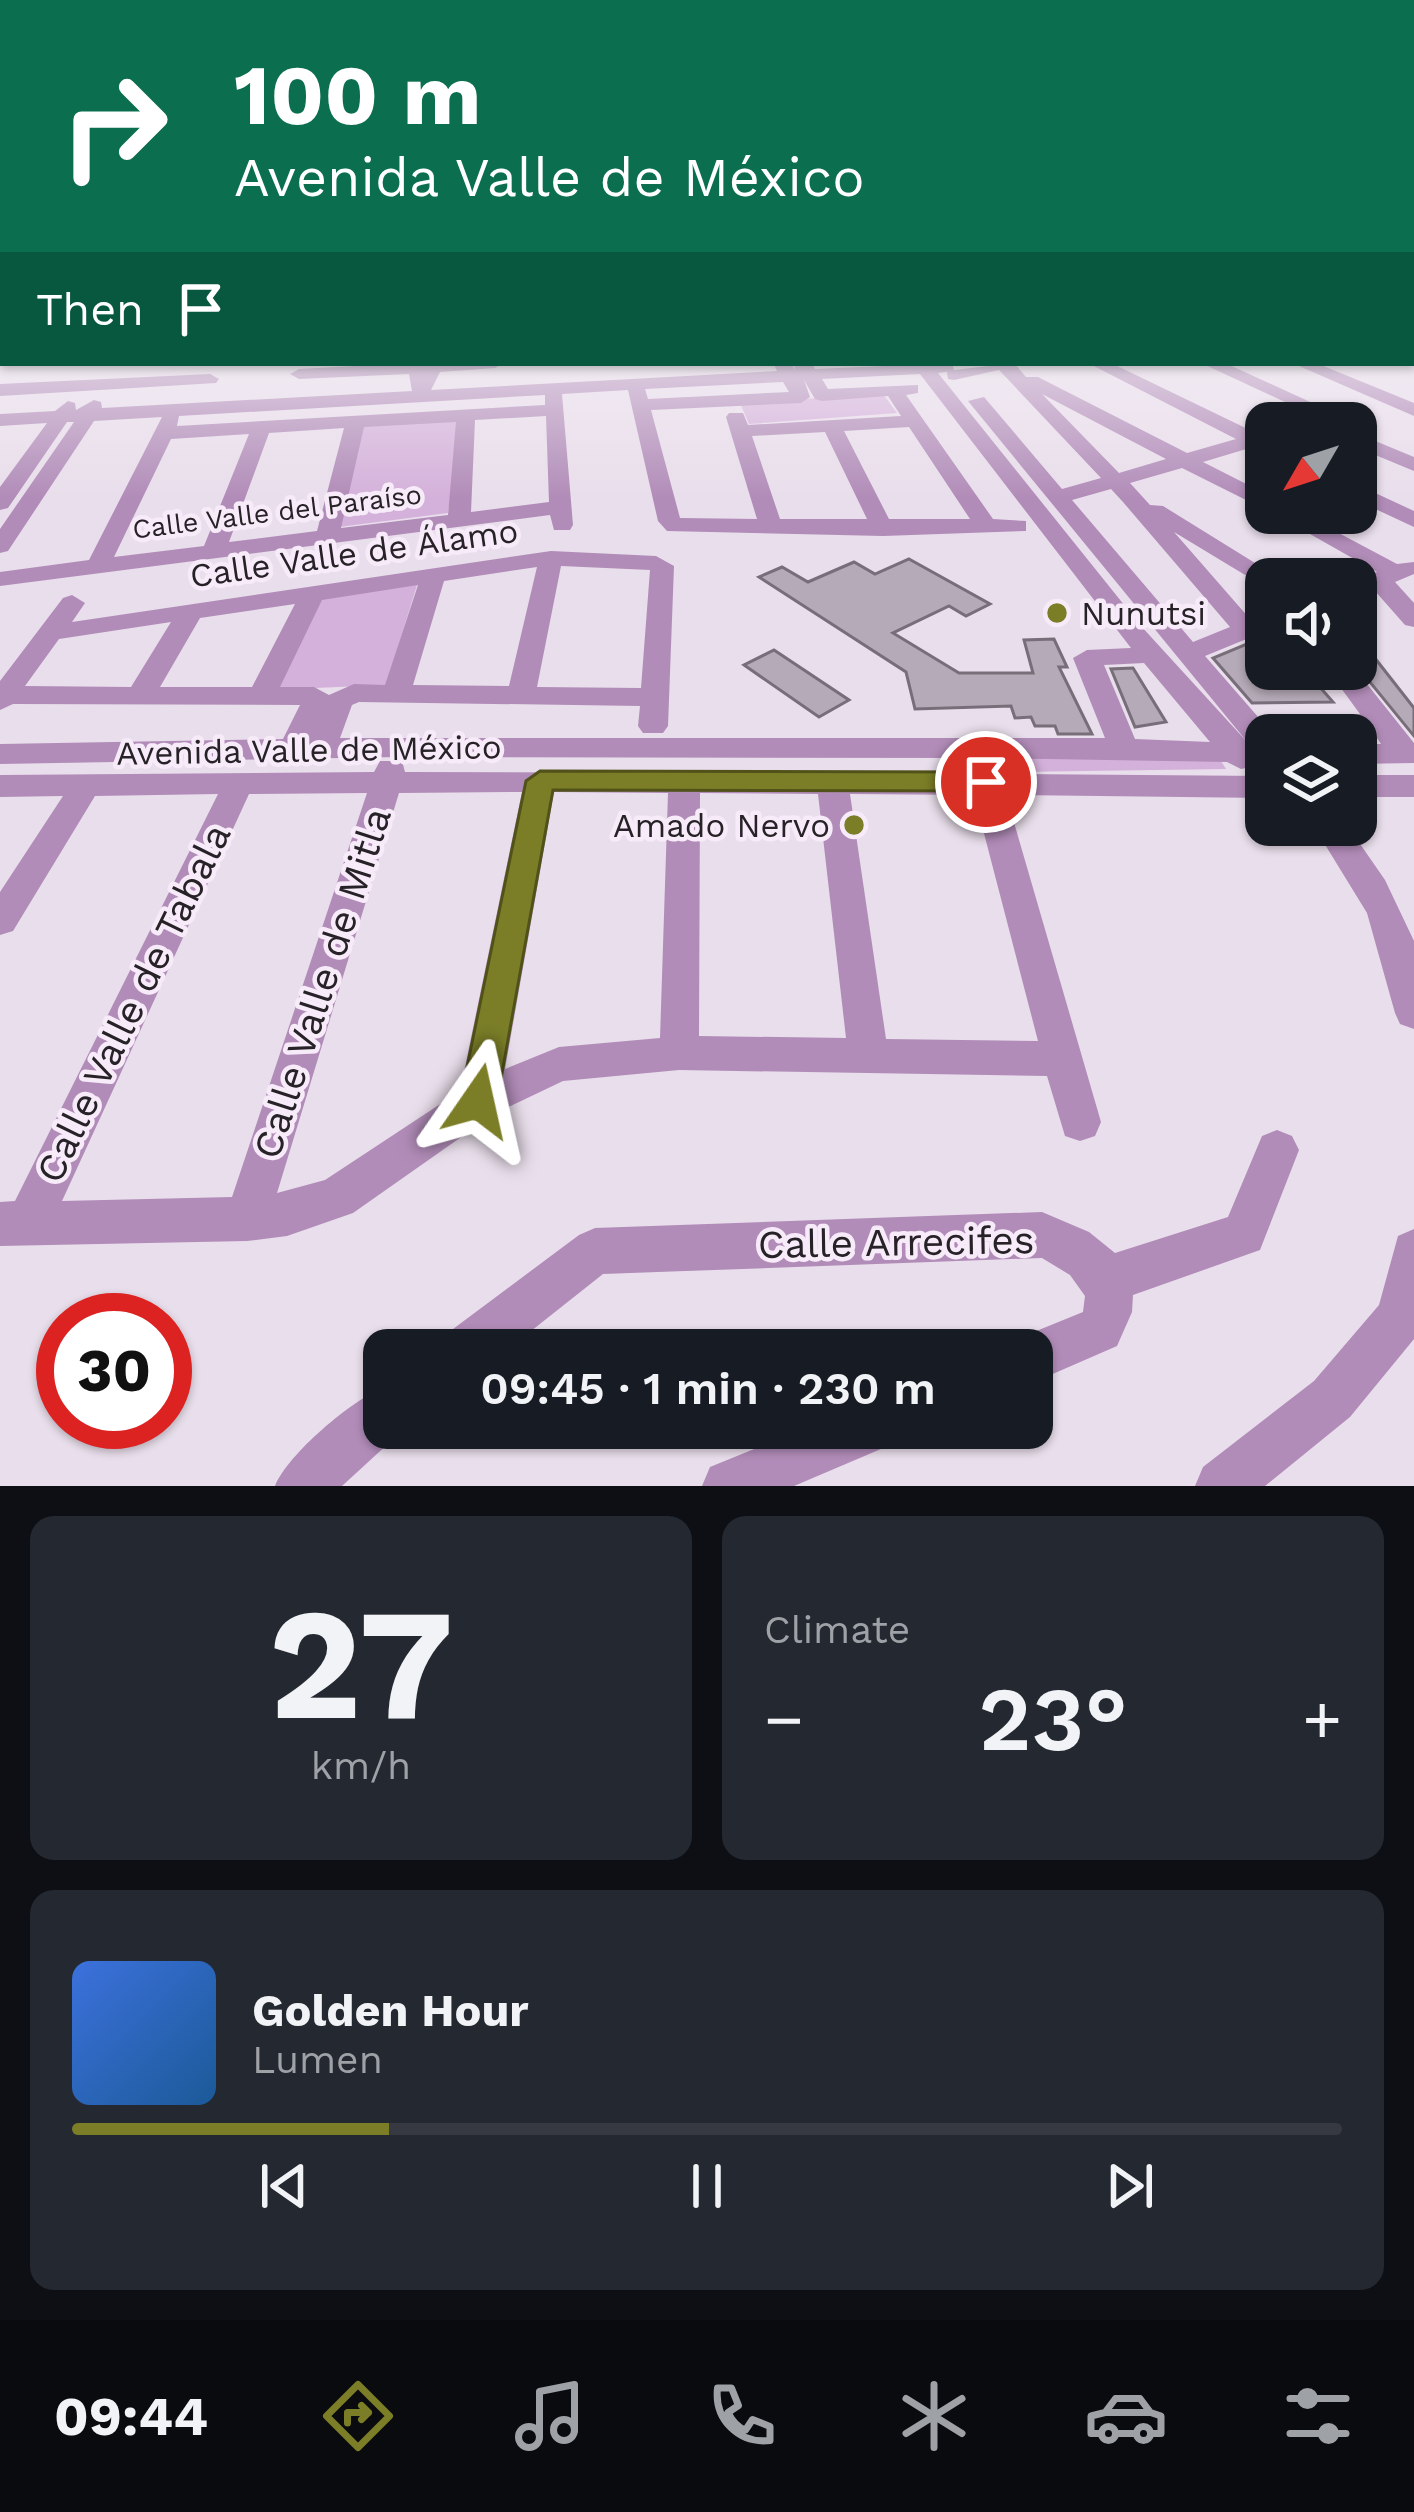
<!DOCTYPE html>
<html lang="en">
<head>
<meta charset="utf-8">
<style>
	:root { --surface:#171b24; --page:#242831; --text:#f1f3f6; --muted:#9ea1a6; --line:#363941; --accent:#7b7e27 }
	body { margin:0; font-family:"Work Sans",sans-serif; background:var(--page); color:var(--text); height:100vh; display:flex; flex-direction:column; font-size:45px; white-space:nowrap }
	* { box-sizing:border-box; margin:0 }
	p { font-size:39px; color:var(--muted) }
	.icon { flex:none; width:66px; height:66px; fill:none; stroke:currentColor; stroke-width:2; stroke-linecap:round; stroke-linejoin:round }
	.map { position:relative; height:1486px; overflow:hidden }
	.sheet { display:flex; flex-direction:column; gap:30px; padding:30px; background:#0d0f14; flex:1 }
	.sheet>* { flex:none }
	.top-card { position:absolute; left:0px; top:0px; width:1416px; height:366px; box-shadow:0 3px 9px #0004; background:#0b6e4f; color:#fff; overflow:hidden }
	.needle { width:78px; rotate:231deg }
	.controls { position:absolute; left:1245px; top:402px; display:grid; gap:24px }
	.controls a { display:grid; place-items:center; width:132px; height:132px; border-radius:24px; background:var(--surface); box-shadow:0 3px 9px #0004; font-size:60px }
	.speed { position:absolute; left:36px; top:1293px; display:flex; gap:24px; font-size:60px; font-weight:700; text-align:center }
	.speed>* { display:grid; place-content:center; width:156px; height:156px; border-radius:50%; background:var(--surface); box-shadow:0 3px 9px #0004; line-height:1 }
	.speed .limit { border:18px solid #d22; background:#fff; color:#111 }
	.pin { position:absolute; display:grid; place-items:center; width:102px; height:102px; color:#fff; margin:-51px; border:6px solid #fff; border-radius:50%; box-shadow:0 3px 12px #0007 }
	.me { position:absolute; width:132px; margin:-66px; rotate:11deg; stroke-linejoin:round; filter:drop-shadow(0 0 9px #0008) }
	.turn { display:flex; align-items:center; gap:42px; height:252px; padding:0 36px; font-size:54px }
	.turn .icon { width:156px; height:156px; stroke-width:2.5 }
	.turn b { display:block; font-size:84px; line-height:102px }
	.then { display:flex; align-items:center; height:114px; padding:0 36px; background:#0003; gap:24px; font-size:45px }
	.big { font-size:90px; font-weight:600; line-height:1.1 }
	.sheet .tile { flex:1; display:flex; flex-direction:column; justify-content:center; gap:18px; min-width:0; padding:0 42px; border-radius:24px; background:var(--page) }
	.sheet .dial { align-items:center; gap:0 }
	.dial b { font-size:156px; line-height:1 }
	.song { display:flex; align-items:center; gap:36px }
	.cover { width:144px; height:144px; border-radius:18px; background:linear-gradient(135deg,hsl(220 70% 55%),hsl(210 70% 35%)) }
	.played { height:12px; border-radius:6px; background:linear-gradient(90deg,var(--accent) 25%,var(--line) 25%) }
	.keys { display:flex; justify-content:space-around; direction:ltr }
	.heat { display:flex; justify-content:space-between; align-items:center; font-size:66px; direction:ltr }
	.sheet .tiles { flex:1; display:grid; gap:30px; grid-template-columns:1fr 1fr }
	.tile:last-child { grid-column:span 2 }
	.trip { position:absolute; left:363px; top:1329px; width:690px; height:120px; border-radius:24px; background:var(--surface); box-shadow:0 3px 9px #0004; font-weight:600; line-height:120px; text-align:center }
	.menu { display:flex; height:192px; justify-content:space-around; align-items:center; background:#090b0e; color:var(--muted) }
	.menu .icon { width:84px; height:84px }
	.menu .current { color:var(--accent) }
	.menu b { font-size:54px; color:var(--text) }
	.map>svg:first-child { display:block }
	.green { fill:#d4b1da }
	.building { fill:#b5aab7; stroke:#786e7a; stroke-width:3 }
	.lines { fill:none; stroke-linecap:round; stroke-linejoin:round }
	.minor { fill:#b18cb8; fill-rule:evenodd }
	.route { fill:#7b7e27; stroke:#505219; stroke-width:3 }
	.poi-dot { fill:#7b7e27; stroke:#f7ebf9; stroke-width:4.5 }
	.labels { text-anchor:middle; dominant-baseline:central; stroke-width:9; stroke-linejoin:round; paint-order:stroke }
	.far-street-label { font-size:27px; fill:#272227; stroke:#f7ebf9 }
	.street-label { font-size:33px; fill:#272227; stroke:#f7ebf9 }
	.poi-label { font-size:33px; fill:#272227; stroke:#f7ebf9; text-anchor:start }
	.near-street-label { font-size:39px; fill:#272227; stroke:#f7ebf9 }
</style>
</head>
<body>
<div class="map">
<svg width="1414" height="1486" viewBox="0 0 1414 1486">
	<rect width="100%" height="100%" fill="#e9deeb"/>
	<!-- green -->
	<path class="green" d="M883,394L897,413L749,424L740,403Z
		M460,419L448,513L339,527L362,424Z
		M418,582L386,685L267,690L322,594Z
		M1216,753L1226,769L1007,772L1002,757Z"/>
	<!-- building -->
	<path class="building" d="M909,559L990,604L966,616L949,606L893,633L959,673H1033L1024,640L1054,639L1067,667H1059L1092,734H1058L1055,726H1035L1031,717L1015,718L1011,706L915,709L906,672L759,577L782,567L808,582L854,562L875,574Z
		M1356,634L1414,708V736L1356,665Z
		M1266,636V669H1304L1333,702L1252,703L1213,658Z
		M774,650L849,700L819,717L744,665Z
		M1133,668L1166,722L1135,727L1111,669Z"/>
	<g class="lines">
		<!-- minor -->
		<path class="minor" d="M1413,299L1414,300V310H1413Z
			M0,332H3V342H0Z
			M1413,347H1414V357H1413Z
			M410,363H504L495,368L440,372L431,390L777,371L773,363H791L795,370L794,363H812L815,369L952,363L954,370L1014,363L1026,377H1038L1187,453L1236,439L1088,363H1111L1256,433L1266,431V451L1253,447L1203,462L1266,494V510L1182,468L1130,483L1150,505L1163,506L1281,579H1266V586L1260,584L1174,532L1250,619L1266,614V631L1205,656L1259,718L1360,714L1327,669H1355L1414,743V763L1356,764V744H1381L1373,732L1266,735V764L1241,769L1227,762L988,758L1000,774L1266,776V798L1006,795L1101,1122L1095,1136L1080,1141L1065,1136L1047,1076L679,1070L563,1081L494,1114L353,1213L287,1236L247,1241L0,1246V1202L15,1201L218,794L95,796L13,931L0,935V892L63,796L0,797V775L374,772L380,761H402L405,772L969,774L967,766L976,758L399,757L0,764V744L283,739L300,705L13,704L0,710V681L63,598L72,595L85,603L72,622L551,551L656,556L674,566L668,726L663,733H643L638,726L640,706L359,702L352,705L340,738H1105L1073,658L1087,650L1131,648L920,374L822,379L828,389L918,385V393L906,395L993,519L1026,521V531L883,536L667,531L658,521L628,390L562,394L573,525L570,530H554L550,515L0,586V572L89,560L162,417L94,421L8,551L0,553V529L74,422H67L8,508L0,510V487L47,423L0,426V414L55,411L68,401L75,403L76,410L94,400L101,402L102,408L412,391L409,374L299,379L290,374L299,369ZM999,370L1101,478L1062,489L984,397L968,401L1248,743L1141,626L938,373L947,372L948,379L954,380ZM804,380L815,399L822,401L888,396L901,416L748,425L743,413H729L726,417L757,519L680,518L651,410L801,403L810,397ZM783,382L789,392L648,399L645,389ZM1042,394L1166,459L1119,473ZM545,395V405L177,426L179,416ZM546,416L549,502L471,512L475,420ZM456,422L448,515L341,528L364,427ZM909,427L970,519H889L844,431ZM344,428L317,531L229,542L269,433ZM825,432L867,519H780L752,436ZM249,434L204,546L114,557L171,439ZM1111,489L1123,502L1230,627L1193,642L1072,500ZM561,566L650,570L641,688L537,687ZM537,567L509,686L413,685L444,581ZM418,585L385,685L354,684L329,695L314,687H280L322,600ZM295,604L252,687H160L200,618ZM171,622L131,687L25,686L59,639ZM1144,663L1210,742L1135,739L1104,665ZM522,792L460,1091L325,1180L277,1193L399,793ZM554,792L668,793L660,1038L559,1047L505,1069ZM367,793L232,1197L62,1201L249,794ZM700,793L818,794L846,1038L699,1036ZM850,794L974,795L1038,1041L886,1039Z
			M1201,363H1225L1356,423H1330Z
			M1292,363H1316L1414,403V416Z
			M210,374L219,379L216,383L0,396V384Z
			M1356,433L1414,457V471L1356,447Z
			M1356,484L1414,511V527L1356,500Z
			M1273,513H1301L1397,564L1414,562V574L1395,582L1414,603V627L1405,625L1375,591L1356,598V581L1377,572Z
			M1356,775H1414V797H1356Z
			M1313,825H1347L1385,880L1414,941V1029L1400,1024L1395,1013L1367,913Z
			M1277,1130L1292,1136L1299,1150L1260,1250L1133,1295L1132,1312L1117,1346L1032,1383V1350H1010L1014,1340L1083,1312L1085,1296L1070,1275L1042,1258L603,1274L507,1350H442L449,1332L579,1235L595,1228L1042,1212L1089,1232L1115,1253L1228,1217L1262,1136Z
			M1414,1229V1339L1350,1417L1265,1486H1195L1203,1467L1314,1381L1379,1305L1398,1236Z
			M384,1387V1428L402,1431L342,1486H275C289,1453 351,1401 384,1387Z
			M806,1428H896L888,1446L794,1486H702L710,1467Z"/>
	</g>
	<!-- sky -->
	<linearGradient id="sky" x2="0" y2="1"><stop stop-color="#a2aee6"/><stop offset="0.58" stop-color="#f5f0f6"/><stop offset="1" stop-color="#f5f0f6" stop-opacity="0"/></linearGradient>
	<rect width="1414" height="498" fill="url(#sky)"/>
	<!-- route -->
	<path class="route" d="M540,771L986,772L1000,782L986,791L553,790L497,1101L492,1113L478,1118L465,1113L460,1101L526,781Z"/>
	<!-- markers -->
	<g class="poi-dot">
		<circle cx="1057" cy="613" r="12"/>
		<circle cx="854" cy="825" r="12"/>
	</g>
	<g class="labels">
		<!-- far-street labels -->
		<g class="far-street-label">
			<text transform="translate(277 512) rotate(-7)">Calle Valle del Paraíso</text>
		</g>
		<!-- street labels -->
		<g class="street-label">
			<text transform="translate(354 553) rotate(-8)">Calle Valle de Álamo</text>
			<text transform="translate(309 750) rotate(-1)">Avenida Valle de México</text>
		</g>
		<!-- poi labels -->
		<g class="poi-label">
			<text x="1081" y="613">Nunutsi</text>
			<text x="830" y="825" text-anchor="end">Amado Nervo</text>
		</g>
		<!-- near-street labels -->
		<g class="near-street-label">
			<text transform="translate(322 983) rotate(-72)">Calle Valle de Mitla</text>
			<text transform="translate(133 1003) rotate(-64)">Calle Valle de Tabala</text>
			<text transform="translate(896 1242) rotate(-1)">Calle Arrecifes</text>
		</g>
	</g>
</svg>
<div class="controls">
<a><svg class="needle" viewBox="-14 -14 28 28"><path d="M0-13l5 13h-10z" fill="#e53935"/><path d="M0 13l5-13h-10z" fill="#9ea1a6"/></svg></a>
<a><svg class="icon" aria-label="sound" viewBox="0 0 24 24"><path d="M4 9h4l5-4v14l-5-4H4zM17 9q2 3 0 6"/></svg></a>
<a><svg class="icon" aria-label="layers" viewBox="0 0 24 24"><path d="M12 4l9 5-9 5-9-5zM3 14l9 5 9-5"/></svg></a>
</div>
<div class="speed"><div class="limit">30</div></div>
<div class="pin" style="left:986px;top:782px;background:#d93025"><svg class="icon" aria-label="arrive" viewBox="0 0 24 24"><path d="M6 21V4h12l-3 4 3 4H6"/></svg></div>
<svg class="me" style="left:478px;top:1101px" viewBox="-20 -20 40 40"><path d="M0-17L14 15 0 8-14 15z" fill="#7b7e27" stroke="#fff" stroke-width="4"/></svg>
<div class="trip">09:45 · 1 min · 230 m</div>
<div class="top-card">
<div class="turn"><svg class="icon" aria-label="right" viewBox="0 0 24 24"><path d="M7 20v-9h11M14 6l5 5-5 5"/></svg><div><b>100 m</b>Avenida Valle de México</div></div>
<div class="then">Then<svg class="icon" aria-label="arrive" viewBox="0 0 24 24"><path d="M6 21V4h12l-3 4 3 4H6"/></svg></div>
</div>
</div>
<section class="sheet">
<div class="tiles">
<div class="tile dial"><b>27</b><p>km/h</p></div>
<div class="tile"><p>Climate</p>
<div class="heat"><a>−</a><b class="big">23°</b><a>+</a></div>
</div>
<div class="tile">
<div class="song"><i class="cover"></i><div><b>Golden Hour</b><p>Lumen</p></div></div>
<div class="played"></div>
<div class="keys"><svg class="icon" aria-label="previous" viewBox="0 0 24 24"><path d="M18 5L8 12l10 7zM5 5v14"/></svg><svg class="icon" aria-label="pause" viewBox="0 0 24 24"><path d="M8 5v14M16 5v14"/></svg><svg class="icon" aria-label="next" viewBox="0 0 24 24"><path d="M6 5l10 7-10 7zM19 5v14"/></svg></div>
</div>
</div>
</section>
<nav class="menu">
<b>09:44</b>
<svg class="icon current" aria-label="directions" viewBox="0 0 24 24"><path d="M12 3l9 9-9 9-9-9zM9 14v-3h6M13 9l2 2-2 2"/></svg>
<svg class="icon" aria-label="music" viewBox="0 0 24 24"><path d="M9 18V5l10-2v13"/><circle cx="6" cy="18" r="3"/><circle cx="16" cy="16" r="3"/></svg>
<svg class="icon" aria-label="phone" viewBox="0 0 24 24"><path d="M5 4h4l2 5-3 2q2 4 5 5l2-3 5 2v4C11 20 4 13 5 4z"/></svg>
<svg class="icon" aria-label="climate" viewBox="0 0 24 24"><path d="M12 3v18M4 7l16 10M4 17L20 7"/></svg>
<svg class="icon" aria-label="car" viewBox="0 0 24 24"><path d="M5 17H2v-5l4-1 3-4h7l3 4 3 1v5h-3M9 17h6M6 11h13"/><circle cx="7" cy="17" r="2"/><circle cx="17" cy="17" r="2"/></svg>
<svg class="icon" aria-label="filters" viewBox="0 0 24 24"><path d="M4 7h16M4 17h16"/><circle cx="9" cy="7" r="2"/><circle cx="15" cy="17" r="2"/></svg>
</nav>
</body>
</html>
